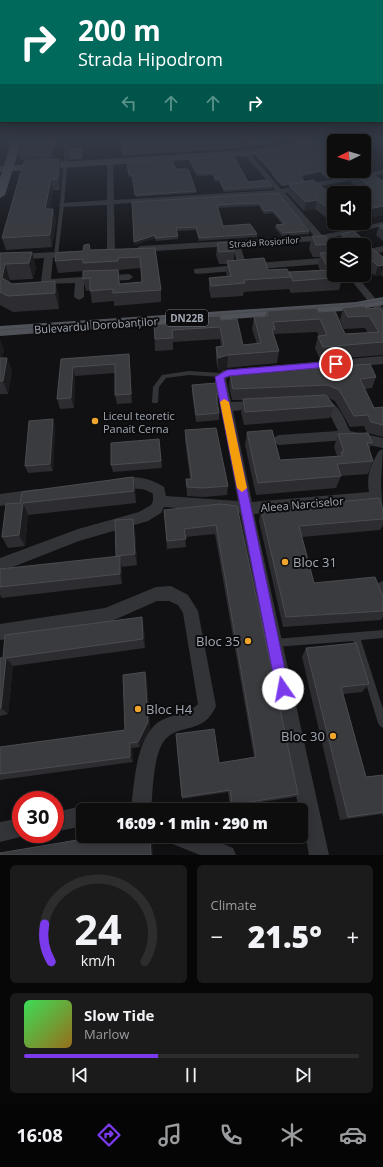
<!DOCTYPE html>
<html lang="en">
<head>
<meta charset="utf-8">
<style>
	:root { --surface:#0d0d0e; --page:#1b1b1c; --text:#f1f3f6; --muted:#9a9c9e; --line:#2d2d2e; --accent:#7c3aed }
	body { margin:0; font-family:"Open Sans",sans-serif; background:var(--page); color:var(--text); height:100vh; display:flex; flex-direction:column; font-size:15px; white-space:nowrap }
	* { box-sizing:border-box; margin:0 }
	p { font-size:13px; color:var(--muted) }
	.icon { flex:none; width:22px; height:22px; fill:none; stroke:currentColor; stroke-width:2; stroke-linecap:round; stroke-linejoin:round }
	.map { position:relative; height:855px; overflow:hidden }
	.sheet { display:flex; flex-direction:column; gap:10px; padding:10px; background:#070708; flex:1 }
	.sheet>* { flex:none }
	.top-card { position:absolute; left:0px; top:0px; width:383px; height:122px; box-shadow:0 2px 10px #0003,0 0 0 1px var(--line); background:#00695c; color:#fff; overflow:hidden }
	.needle { width:26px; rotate:265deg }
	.fabs { position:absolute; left:327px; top:134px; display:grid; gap:8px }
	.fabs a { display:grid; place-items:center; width:44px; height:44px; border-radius:6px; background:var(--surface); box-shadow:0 2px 10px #0003,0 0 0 1px var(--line); font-size:20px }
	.speed { position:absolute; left:12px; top:791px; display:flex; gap:8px; font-size:20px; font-weight:700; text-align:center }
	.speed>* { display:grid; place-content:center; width:52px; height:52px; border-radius:50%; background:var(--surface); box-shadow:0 2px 10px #0003,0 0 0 1px var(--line); line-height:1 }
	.speed .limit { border:6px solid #d22; background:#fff; color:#111 }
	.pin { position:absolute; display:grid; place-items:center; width:34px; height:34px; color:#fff; margin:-17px; border:2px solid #fff; border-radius:50%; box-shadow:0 1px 4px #0007 }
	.me { position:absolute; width:44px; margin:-22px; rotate:348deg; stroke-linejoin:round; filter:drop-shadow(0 0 3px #0008) }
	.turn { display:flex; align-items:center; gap:14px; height:84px; padding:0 12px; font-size:18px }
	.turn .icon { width:52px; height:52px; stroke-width:2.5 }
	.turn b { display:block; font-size:28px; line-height:34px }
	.lanes { display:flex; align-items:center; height:38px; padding:0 12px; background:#0003; justify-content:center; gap:20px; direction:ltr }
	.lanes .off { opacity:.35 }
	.big { font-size:30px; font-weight:800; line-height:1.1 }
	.sheet .widget { flex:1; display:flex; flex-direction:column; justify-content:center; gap:6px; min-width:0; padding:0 14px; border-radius:6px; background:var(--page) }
	.sheet .dial { align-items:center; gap:0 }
	.dial svg { height:104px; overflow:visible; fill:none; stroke:var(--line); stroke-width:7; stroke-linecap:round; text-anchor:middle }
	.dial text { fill:var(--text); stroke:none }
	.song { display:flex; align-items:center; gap:12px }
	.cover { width:48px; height:48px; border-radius:6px; background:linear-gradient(135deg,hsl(130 70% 55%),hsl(40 70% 35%)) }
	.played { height:4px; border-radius:2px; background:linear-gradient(90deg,var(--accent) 40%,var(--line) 40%) }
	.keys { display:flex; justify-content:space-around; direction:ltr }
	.heat { display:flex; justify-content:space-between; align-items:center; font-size:22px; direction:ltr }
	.sheet .tiles { flex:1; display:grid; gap:10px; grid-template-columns:1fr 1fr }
	.widget:last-child { grid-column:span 2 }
	.trip { position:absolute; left:76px; top:803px; width:232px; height:40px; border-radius:6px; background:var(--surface); box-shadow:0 2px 10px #0003,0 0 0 1px var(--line); font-weight:800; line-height:40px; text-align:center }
	.dock { display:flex; height:64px; justify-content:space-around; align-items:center; background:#050506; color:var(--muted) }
	.dock .icon { width:28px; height:28px }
	.dock .active { color:var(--accent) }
	.dock b { font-size:18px; color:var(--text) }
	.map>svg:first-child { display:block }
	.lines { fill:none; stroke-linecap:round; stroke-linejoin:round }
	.service { fill:#323438; fill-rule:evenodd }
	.minor { fill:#323438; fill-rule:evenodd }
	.secondary { fill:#404348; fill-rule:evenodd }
	.primary { fill:#4e5157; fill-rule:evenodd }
	.tram { stroke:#45484d; stroke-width:1 }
	.wall { fill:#2d2d31; fill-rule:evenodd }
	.shaded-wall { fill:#1c1c1f }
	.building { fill:#3a3b3f; stroke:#4a4c51 }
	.route { fill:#7c3aed; stroke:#51269a }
	.slow { fill:#f59e0b }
	.poi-dot { fill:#f0a62d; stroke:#0c0c0e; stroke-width:1.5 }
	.labels { text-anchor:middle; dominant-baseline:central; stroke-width:4; stroke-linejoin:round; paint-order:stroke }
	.far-street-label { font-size:9px; fill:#a3a9b3; stroke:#0c0c0e }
	.shield { fill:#0c0c0e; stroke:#767a82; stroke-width:1 }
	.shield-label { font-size:10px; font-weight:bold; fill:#a3a9b3 }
	.street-label { font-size:11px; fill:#a3a9b3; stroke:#0c0c0e }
	.poi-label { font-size:11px; fill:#a3a9b3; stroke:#0c0c0e; text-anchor:start }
	.near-poi-label { font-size:13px; fill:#a3a9b3; stroke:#0c0c0e; text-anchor:start }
</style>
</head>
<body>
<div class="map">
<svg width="383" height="855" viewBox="0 0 383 855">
	<rect width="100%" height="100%" fill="#111113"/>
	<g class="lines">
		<!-- service -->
		<path class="service" d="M65,140H69L64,205L58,255L56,256L54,255L60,205Z
			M189,371L221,373L224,375L221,377L189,375L166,378L159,387L158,402L157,403H153L152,402L153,387L162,375Z
			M383,630V638L361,640L383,709V728L380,726L378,723L353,641L275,647L272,646L271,643L272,640L275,639Z"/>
		<!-- minor -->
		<path class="minor" d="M232,140H238L281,189L383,170V174L285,193L322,235L383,222V226L326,239L334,249V257L331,256L318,241L240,245L246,264L334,257V263L197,274L194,273V269L238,265L232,246L140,252L136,249L140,246L314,236L278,194L114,204L115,251L111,254L107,251V205L62,207L58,205L62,203L107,200V162L110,160L113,162L114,200L275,190Z
			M383,246V252L364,256V250Z
			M72,251L75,252V256L53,258L51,279L129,274L133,277L129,280L84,282V297L79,300L74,297L75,283L43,284L41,282L44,258L0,261V255Z
			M347,275H356L383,308V317L380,316Z
			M383,356V364L229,377L226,379L231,402L258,401L262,402L264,405L262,408L233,411L252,502L369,492C366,476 371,464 379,451L383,449L381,483L383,518L378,516L372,503L254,514L329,855H309L301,810H299L240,513L164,507L161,513L148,521L79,541L0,572V558L78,529L139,512L151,505L153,501V494C140,484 127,492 113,488L111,484L113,480C130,474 149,477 164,487L166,496L238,501L215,377L223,370Z
			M320,398C338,401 343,416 350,431L383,438V448L346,440L279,445L275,443L273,440L275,437L279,435L338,431L329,413L314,402Z
			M37,489L42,491L44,495L42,499L0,506V494Z
			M383,581V608L378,605L373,594L378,583Z
			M171,586L188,595L198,611L216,706C203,736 179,722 164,741C153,756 153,791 151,810H131C134,784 136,733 162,720C173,714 189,714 198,704L183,613L178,605L169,601H157L105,624L0,640V624L105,608L156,587Z
			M83,806L90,810H83V826L55,832V812Z
			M21,818V834L28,835L0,842V822Z
			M167,836H204L233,848L236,855H200L170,843Z"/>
		<!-- secondary -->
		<path class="secondary" d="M312,140H333L329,142L247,156L0,172V166L247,150Z"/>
		<!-- primary -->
		<path class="primary" d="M12,140H22L5,195L0,198V178Z
			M383,297V305L356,310L0,336V326L356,302Z"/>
		<!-- tram -->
		<path class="tram" d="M0,330L351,305L383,300"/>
	</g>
	<!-- wall -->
	<path class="wall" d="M24,140H56L52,160L61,170L60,190H53L50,209H53L56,220L52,247L6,250L2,238L28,161V160H21L19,153Z
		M242,140H301L247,148L241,142Z
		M168,141L187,143L238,147V149L123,156L120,142Z
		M330,141H334V171H364L383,181V215L364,219L360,189L351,182L353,174L327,179L320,173L301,177L304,181V182L332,195L334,194V222L333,223L315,209L304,211L288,194L289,186L282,187L272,176V174L255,156V154Z
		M82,148V159L69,160V158Z
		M189,159L248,182L272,186V189L224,192L219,181H215L213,175L197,176L189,161Z
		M127,163L176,169L196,191V193L136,197L133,177H129Z
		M278,193L309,231V234L282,236L275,228L276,225L282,224L273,213L264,214L259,206L234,207L218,208L223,226L257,234V237L199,241L196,230L177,231L178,239L156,241L155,238L135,245L132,202Z
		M383,225V241L376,235L379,226Z
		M341,234L364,240L363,242L366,247L383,257V277L381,275L375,276L364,266V245H340L339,244Z
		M312,236L331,244L329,253L334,275H343L339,290L291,293L289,289L244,292L243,296L211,298L209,290V278L227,276L226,273L227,264H219L216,255L217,243L234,251V260L268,270L289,273L320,270L318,266L320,257H313L309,249Z
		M155,248L161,290V302L114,306V301L92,303L90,290L86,291L83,279L84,271L58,273L55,261L90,250ZM141,268L142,282L120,284L119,270Z
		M32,252L36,268L33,279L10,280V283L12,284L55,281L59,297V309L13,312L0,305V253Z
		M343,308L366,309L383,311V355L320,360L315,348L318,336H319L317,332L274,334V335L279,351L277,363L227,368L218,371L216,359V347L221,346L220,339L173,342V350L155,351L154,325L221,320L243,345L257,344L252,329L254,317L266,316L267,311L319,312L345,334L368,333L365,328L344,329L340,320Z
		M0,340L4,350L2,358H7L12,371L8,394H0Z
		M61,359L130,363L132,403L117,404L115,395V373L75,376L74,408L60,409L57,399Z
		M230,375L376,377L372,388L365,389L374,408L383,407V437L368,433L372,443L369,450L373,461L368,474L341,476L336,488L256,495L245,445L247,432L280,460L337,456L334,447L338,434L367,433L364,426L350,427L335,401L329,398L334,406L330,418L244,425L241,412L243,400H232L229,386Z
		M192,385L218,394V401H217L219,413V420L196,422L192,392Z
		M53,419L55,426L53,471L28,473L25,466Z
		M185,430L228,486L227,495L203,497L187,496L186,479H190L185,440Z
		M159,439L162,468L113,472L111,465Z
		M135,489L136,503L28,515L25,546L8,548L2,537L6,504Z
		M220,504L298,794L295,797L230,807L228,792L182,799L176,734L219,763L254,757L215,534L185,537L186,547L167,549L164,510Z
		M261,509H383V525L380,530L302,537L314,583L383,597V617L381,620L283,627L259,521Z
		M135,530L137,565L122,567V584L2,598L0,595V569L116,557Z
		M144,627L145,648L13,666L8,714L0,716V658Z
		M306,648L369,684L362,692L343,694L366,777L383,775V818L382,814L340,820L302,657Z
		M145,672L147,680L150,729L140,747L132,748L133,762L0,780V747L125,730Z"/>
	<!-- shaded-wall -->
	<path class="shaded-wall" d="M54,140H56L51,161L50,155Z
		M287,140H301L247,148L248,146Z
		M383,144V146L364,149V147Z
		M59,159L61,170L60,190L58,179Z
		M321,171L320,173L299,177L300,175Z
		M355,171H363L353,173V174L327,179V177Z
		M51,179L53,190L48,221L45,209Z
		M304,181V183L289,185V186L282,187V185Z
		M317,200L315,209L304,211L306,202Z
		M383,206V215L364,219V210Z
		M53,209L56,220L52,247L50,235Z
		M155,235V238L135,245L134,242Z
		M32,252L36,268L33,279L29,263Z
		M5,264L10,280L7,294L2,278Z
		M383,265V268L381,275L375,276L378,266Z
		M55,281L59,297V309L55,293Z
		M0,340L4,350L0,369Z
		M129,354L130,363L132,403L131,394Z
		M228,355L227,368L218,371V358Z
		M7,358L12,371L8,394L3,381Z
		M73,367L75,376L74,408L71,398Z
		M53,419L55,426L53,471L50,464Z
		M133,477L135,489L136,503L134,491Z
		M23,503L28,515L25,546L19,535Z
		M133,519L135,530L137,565L135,554Z
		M120,556L122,567V584L120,574Z
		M142,617L144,627L145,648L143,639Z
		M6,658L13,666L8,714L1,708Z
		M145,672L147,680L150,729L140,747L138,742Z
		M130,743L132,748L133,762L130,757Z
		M150,836H152L153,855H151Z"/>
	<!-- building -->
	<path class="building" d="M24,140H54L50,155L27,156L28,153H19Z
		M152,140H168V141L185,140L187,143L233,141L238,147L123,154L120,142Z
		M242,140H287L248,146Z
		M331,140H382L383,141V144L364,147V141H334V171H355L327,177L321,171L300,175L304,181L282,185L272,174L274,173L255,154L330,141Z
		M82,148V157L69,158V149Z
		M234,156L248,182L267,180L272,186L224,189L219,179H215L213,173H197L189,159Z
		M59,159L58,179H51L45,209H53L50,235L2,238L24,161Z
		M172,160L176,169H188L196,191L135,195L132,174L129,175L127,163Z
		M366,170L383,181V206L364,210V193H340L371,187L353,173Z
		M313,180L332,195L334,194V212L317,200L306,202L289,185Z
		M278,193L309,231L283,233L276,225L285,224L273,210L264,211L260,203L234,204L217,205L223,226L250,224L257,234L199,238L196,227L176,228L178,236L155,238V235L134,242L132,202Z
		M383,225V229L379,226Z
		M354,231L364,240H361L365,243L366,247H370L383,257V265L378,266L364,254V245H354L341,234Z
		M312,236H325L331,244L316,245Z
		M231,242L234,251L219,252L217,243Z
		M89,244L90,250L155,248L161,290L113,293V289L90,291V278L83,279V271L118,270L119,284L142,282L140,257L118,258V261L83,263V259L55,261L56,253L83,251L84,245Z
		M32,252L29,263L5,264L2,278L12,284L55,281V293L8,296L0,292V253Z
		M334,252V275H341L343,277L293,281L289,272L329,270L320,253Z
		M264,258L268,270L287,269L291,277L244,280L245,283L211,286L209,278L231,276L227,261Z
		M365,306L366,309L378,308L383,311V342L323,347L318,336L327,335L320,319L273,322L275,329L272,330L279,351L228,355L218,358L216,347L224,346L220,327L172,330L173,338L155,339L154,325L169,324L168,319L220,316L221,320L237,319L243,345L261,343L254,317L268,316L267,311L317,308L319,312L335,311L345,334L379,332L369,316L348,317L343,308Z
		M129,354L131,394L115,395V364L73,367L71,398L57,399L61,359Z
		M0,358H7L3,381H0Z
		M370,364L376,377L360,379L374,408L383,407V425L371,422L368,415L354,416L339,390L328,385L233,389L230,375Z
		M216,383L218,394H216L219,413L196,415L192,385Z
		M326,395L334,406L245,412L243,399Z
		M53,419L50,464L25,466L29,421Z
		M216,428L228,486L203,488L187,487L186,479H192L185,430Z
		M272,430L280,460L342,456L341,452H344L338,434L368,433L372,443H367L373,461L337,464L341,476L258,483L247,432Z
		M159,439L161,461L111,465V443Z
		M133,477L134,491L23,503L19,535L2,537L6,504L20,503L22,492Z
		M379,498L383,509V519L299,526L314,583L375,577L383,597V611L286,617L261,509Z
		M220,504L237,506L298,794L232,805L230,790L182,797L176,734L214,729L219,763L256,757L216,525L184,529L186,539L167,541L164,510Z
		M133,519L135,554L116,556L115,520Z
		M120,556V574L0,587V569Z
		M142,617L143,639L6,658L1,708H0V658H3L5,635Z
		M356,643L369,684L341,687L366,777L383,775V812L348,817L306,648Z
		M145,672L148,722L138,742L130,743V757L0,774V747L125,730L123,675Z
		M101,836H150L151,855H0V853Z"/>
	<!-- sky -->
	<linearGradient id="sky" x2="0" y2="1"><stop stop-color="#09090a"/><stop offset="0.54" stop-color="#323844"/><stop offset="1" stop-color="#323844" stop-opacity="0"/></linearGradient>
	<rect width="383" height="260" fill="url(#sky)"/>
	<!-- route -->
	<path class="route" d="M336,361L340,364L339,366L229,376L224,378L289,689L287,693L283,695L278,693L276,689L215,377L227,370Z"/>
	<!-- slow -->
	<path class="slow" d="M224,399L229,402L247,488L242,492L237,488L220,402Z"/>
	<!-- markers -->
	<g class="poi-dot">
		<circle cx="95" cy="421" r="4"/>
		<circle cx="285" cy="562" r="4"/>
		<circle cx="248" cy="641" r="4"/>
		<circle cx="138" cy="709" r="4"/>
		<circle cx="333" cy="736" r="4"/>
	</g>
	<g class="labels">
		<!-- far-street labels -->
		<g class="far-street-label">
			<text transform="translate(264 242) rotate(-4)">Strada Roșiorilor</text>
		</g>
		<!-- shield labels -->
		<rect class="shield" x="166" y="310" width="42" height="16" rx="3"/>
		<g class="shield-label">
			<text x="187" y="318">DN22B</text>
		</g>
		<!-- street labels -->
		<g class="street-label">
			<text transform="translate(96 325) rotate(-4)">Bulevardul Dorobanților</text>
			<text transform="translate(302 504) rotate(-5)">Aleea Narciselor</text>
		</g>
		<!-- poi labels -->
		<g class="poi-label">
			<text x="103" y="415">Liceul teoretic<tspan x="103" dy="13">Panait Cerna</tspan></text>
		</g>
		<!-- near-poi labels -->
		<g class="near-poi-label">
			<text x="293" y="562">Bloc 31</text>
			<text x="240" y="641" text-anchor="end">Bloc 35</text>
			<text x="146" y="709">Bloc H4</text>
			<text x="325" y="736" text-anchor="end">Bloc 30</text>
		</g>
	</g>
</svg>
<div class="fabs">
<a><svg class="needle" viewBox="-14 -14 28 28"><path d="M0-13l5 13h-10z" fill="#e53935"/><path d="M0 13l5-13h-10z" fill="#9a9c9e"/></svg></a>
<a><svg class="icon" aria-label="sound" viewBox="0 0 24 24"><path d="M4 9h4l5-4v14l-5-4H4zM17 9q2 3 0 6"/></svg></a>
<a><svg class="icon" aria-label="layers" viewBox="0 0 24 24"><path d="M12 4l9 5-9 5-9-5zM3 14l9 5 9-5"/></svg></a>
</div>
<div class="speed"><div class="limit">30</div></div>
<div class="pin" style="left:336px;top:364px;background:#d93025"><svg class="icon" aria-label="arrive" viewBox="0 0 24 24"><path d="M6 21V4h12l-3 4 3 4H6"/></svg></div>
<svg class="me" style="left:283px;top:689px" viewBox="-20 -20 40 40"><circle r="19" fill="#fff"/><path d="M0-13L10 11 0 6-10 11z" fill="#7c3aed"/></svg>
<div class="trip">16:09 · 1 min · 290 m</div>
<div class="top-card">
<div class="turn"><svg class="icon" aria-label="right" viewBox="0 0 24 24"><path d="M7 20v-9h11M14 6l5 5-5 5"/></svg><div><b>200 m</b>Strada Hipodrom</div></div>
<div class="lanes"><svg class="icon off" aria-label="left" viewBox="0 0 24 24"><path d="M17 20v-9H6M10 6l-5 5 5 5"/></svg><svg class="icon off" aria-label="ahead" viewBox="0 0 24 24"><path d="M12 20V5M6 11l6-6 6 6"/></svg><svg class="icon off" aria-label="ahead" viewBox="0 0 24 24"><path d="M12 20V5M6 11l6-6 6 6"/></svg><svg class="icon" aria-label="right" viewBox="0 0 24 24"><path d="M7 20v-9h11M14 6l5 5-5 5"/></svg></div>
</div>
</div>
<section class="sheet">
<div class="tiles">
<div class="widget dial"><svg viewBox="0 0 100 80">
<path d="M14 69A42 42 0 1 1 86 69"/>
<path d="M14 69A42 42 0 0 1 9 40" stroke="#7c3aed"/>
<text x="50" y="56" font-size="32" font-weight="700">24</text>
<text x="50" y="72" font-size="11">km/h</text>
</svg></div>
<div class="widget"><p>Climate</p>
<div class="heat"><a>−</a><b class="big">21.5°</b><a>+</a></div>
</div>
<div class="widget">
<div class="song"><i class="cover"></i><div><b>Slow Tide</b><p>Marlow</p></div></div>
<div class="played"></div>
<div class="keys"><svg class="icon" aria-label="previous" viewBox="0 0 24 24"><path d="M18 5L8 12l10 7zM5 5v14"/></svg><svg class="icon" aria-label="pause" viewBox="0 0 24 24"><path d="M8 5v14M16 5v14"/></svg><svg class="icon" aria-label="next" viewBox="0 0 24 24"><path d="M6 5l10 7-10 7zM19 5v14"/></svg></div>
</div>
</div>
</section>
<nav class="dock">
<b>16:08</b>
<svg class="icon active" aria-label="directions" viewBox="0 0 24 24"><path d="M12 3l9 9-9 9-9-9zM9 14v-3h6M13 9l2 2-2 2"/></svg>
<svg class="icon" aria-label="music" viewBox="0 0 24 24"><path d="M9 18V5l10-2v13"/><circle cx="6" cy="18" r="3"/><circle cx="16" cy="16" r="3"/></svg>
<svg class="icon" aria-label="phone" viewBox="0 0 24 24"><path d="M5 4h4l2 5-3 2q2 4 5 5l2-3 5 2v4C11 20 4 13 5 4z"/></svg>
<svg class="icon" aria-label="climate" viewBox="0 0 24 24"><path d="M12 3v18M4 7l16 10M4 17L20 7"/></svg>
<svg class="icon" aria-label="car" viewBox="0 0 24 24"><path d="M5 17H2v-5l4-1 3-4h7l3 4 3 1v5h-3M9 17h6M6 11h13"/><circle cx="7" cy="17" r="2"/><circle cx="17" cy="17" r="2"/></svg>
</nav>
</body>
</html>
